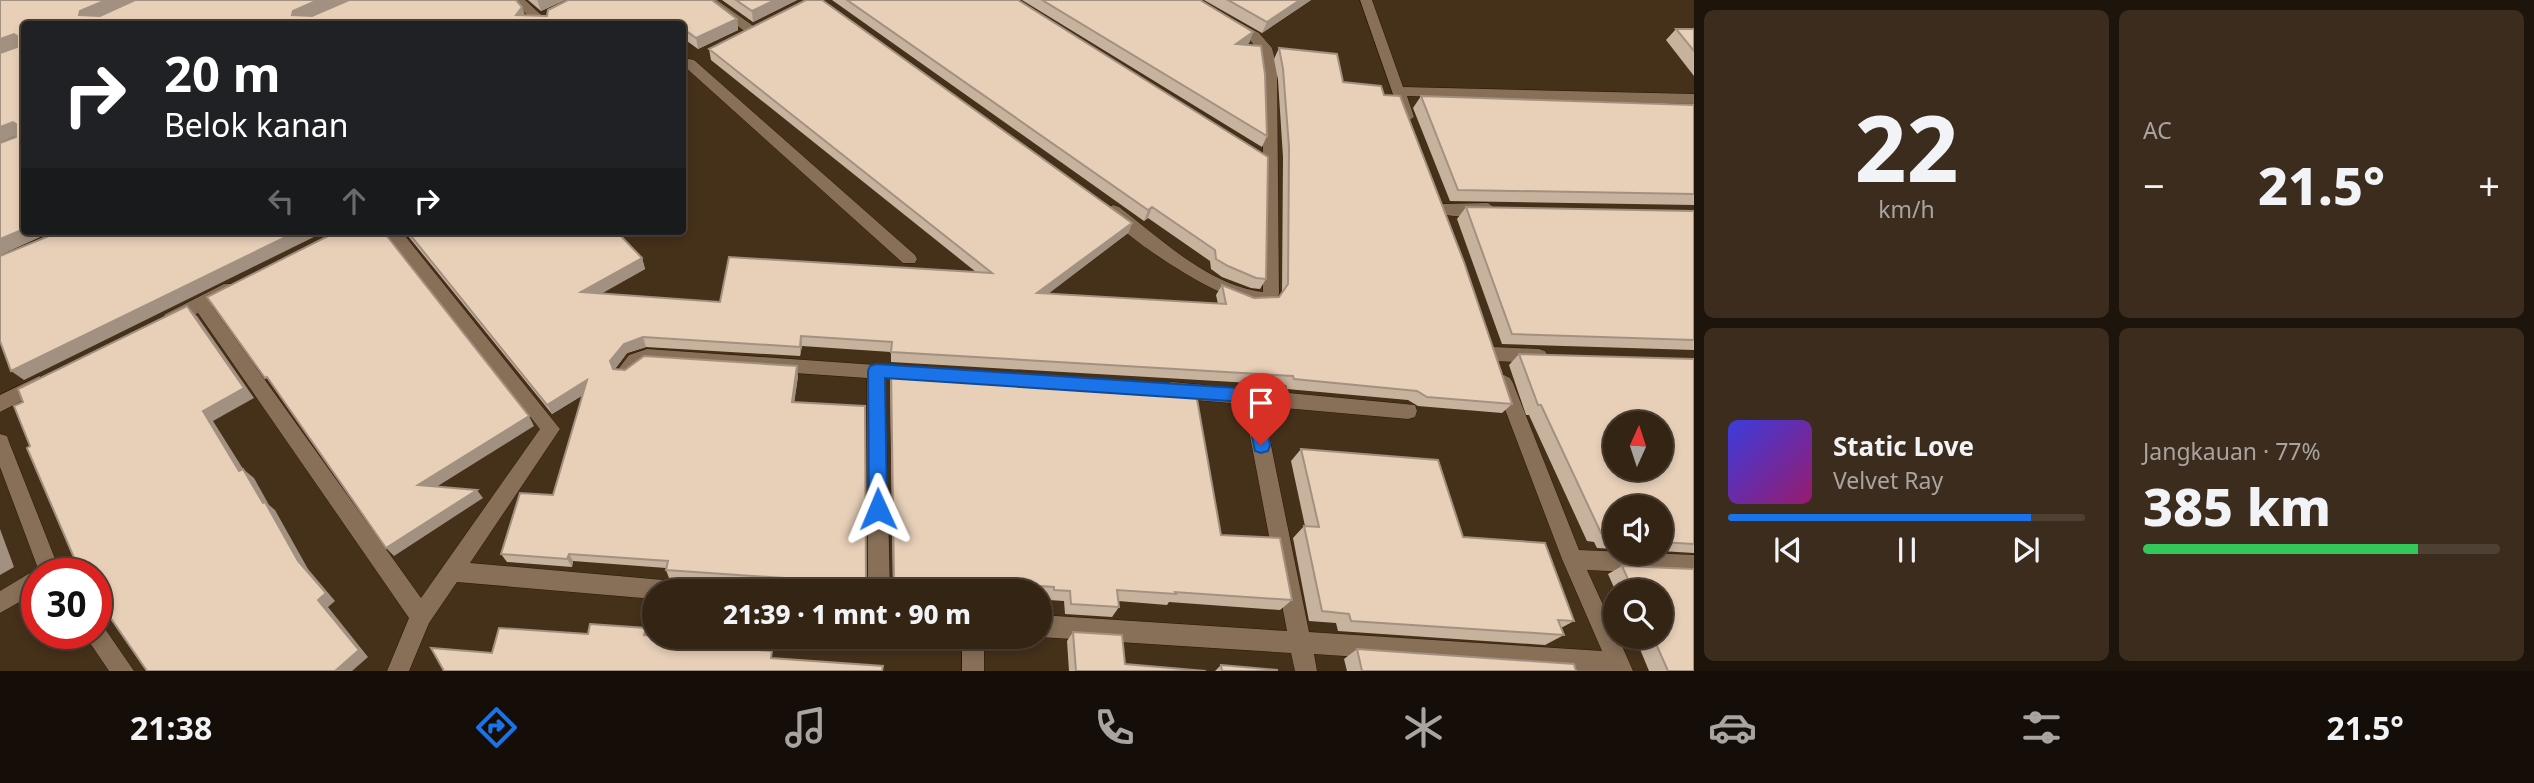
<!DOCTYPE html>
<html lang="id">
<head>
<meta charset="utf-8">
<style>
	:root { --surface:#342414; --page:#3c2c1d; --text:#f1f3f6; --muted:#a9a4a0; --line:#4e4134; --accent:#1a73e8 }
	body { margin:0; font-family:"Noto Sans",sans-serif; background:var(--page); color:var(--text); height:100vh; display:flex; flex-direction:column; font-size:26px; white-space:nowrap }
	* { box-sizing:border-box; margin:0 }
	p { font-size:23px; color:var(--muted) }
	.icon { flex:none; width:38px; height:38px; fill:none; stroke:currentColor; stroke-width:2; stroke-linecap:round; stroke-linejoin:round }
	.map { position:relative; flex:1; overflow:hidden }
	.details { display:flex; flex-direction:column; gap:10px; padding:10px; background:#1d140b; width:840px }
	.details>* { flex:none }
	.guide { position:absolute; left:21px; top:21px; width:665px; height:214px; border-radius:7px; box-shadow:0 4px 10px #0003,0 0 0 2px var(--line); background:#202124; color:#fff; overflow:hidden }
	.needle { width:46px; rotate:3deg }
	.tools { position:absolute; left:1603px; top:411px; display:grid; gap:14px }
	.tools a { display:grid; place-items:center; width:70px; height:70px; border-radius:50%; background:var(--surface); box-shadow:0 4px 10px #0003,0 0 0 2px var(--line); font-size:35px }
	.speed { position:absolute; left:21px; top:558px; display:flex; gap:14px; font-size:35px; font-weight:700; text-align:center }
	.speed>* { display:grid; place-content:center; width:91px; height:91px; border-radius:50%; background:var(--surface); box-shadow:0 4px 10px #0003,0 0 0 2px var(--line); line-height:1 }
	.speed .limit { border:10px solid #d22; background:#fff; color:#111 }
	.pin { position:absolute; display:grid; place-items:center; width:60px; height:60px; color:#fff; margin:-72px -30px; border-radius:50% 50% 50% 0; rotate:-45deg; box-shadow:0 0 7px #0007 }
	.pin .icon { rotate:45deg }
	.me { position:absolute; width:77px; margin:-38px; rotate:359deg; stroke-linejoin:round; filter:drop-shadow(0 0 5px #0008) }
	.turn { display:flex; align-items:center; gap:24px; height:147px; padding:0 28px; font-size:32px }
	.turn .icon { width:91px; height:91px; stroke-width:2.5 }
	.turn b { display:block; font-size:49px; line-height:60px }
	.lanes { display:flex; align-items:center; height:66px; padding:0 28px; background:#0003; justify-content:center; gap:35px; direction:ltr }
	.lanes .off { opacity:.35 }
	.big { font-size:52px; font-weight:800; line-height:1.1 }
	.details .tile { flex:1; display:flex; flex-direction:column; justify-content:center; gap:10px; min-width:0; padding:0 24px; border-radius:10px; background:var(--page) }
	.details .dial { align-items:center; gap:0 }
	.dial b { font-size:91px; line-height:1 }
	.song { display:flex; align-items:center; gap:21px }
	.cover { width:84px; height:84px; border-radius:10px; background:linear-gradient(135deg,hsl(240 70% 55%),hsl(320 70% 35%)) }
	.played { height:7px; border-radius:4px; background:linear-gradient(90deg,var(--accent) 85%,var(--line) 85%) }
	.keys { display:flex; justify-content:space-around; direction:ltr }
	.heat { display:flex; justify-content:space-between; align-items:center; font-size:38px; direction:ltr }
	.charge { height:10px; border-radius:5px; background:linear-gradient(90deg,#34c759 77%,var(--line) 0) }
	.details .tiles { flex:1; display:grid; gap:10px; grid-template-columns:repeat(2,1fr) }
	.trip { position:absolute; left:642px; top:579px; width:410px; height:70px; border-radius:35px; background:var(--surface); box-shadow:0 4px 10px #0003,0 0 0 2px var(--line); font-weight:800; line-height:70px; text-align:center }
	.dock { display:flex; height:112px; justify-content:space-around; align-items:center; background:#150e08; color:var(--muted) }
	.dock .icon { width:49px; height:49px }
	.dock .selected { color:var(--accent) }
	.dock b { font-size:32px; color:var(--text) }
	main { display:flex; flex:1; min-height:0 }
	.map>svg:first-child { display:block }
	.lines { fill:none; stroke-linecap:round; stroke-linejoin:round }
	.minor-casing { stroke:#2b1703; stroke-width:1 }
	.minor { fill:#876f58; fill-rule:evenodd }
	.wall { fill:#c7b29e }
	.shaded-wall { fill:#a29181 }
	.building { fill:#e7cfb8; stroke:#a29181; stroke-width:2; fill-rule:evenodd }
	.route { fill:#1a73e8; stroke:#114b97; stroke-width:2 }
</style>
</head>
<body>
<main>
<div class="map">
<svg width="1694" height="671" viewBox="0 0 1694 671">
	<rect width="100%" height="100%" fill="#45301a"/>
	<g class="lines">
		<!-- minor casing -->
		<g class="minor-casing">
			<path id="minor" d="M511,0H525L551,24H537Z
				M703,0H717L759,30L752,34L747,33Z
				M1184,0H1199L1259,33L1272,48L1277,68L1279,294C1277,299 1275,304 1268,305C1236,312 1122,238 1105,211L1113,205L1119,207C1161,239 1208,285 1263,292V68C1254,19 1211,28 1184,0Z
				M1360,0H1372L1403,87L1694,94V104L1407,96L1414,117L1407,122L1402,120Z
				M689,59L694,60L915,255L917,259L915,263H903L684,66V60Z
				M1488,203L1496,209C1489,218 1442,219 1435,210L1443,204Z
				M384,231H401L560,429L470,563L686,582L693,585L696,592H654V599L457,582L429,623L409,671H387L409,618L198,313L171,326L165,324L162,319L165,314L224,284H236L238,289L236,294L212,306L421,598L540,429Z
				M1494,347L1539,349L1545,351L1548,356L1545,361L1539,363L1494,361L1488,359L1485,354L1488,349Z
				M647,349L919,368L922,373L919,378L913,381L885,379L890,592H868L867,378L647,363C635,367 633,382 619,377L616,372L629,355Z
				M1504,375L1510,378L1513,383L1579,550L1694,555V575L1587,570L1615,631V637H1618L1633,671H1572L1314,654L1317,671H1295L1291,653L1040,637V615L1287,631L1244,404L1171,398L1165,395L1162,390L1165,385L1171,382L1415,405L1417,411L1415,417L1408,419L1263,406L1309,632L1602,651L1562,559L1495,383L1498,378Z
				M39,376L45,379L48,384L45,389L0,412V395Z
				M0,434L7,436L9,442L61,574H37V592L0,613V591L30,573L39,571L0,467Z
				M96,624L103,626L134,671H109L84,634H96Z
				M962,637H984V671H962Z"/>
		</g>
		<!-- minor -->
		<use href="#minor" class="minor"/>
	</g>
	<!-- wall -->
	<path class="wall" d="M0,0L525,15L737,19L738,30L698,49L687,41L682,44V24H24V231H53L0,255V143L16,137V135L0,142Z
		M528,0H565L541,11Z
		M722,0H797L753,22Z
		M832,0H1018L1266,279L1260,289L1251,288L1222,277L1211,269L1210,261L1148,218L1144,221Z
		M1022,0H1200L1253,32L1249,43L1246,45L1267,136L1262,147Z
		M1204,0H1311L1262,33Z
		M1676,29H1694V76L1666,40Z
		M1279,48L1343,82L1384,95L1512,404L1502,413L1418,406L1408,400L1287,389L1286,385L891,362V352L802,346L800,356L646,347L627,353L615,369L625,370L798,376L794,402L866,583L865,590L840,588V592H798L797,587L669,578L666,570V568L573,561L572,567L507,562L501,554L553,495L583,395L552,414L404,231H605L608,235L642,258L645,269L600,294L720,302L976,272L711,60L709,49L1132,223L1128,233L1047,294L1218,304L1216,295L1222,285L1254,298L1279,297L1282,293L1283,157L1278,80L1274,59Z
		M1421,96L1694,105V205L1450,201L1413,108Z
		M1466,207L1694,211V350L1502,344L1457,219Z
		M1519,354L1694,359V553L1661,551V508H1615V549L1597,548L1594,542L1587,541L1529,415H1526L1509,365Z
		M891,368L1221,535L1292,600L1280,610L1169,602L1167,605L1118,601L1119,607L1112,617L1065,614L1064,601L1049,600L1048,597L1040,596V592H893L890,382Z
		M1301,449L1574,621L1561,628L1564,635L1545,645L1338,631L1336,623L1309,621L1293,538L1304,526H1305L1291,461Z
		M1622,566L1694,569V671H1649L1635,637H1661V592H1616L1608,574Z
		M1073,632L1125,664L1206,671H1069L1067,641Z
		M1357,649L1576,671H1347L1344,659Z
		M1221,665L1277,671H1215Z"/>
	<!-- shaded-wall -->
	<path class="shaded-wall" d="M106,0H141L88,22L79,15L80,11Z
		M318,0H349L298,24L292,15L293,11Z
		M537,0H565L541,11Z
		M775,0H797L753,22L752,11Z
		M1300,0H1311L1262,33L1267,22Z
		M522,7L526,18L516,15Z
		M737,19L738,30L698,49L696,38Z
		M685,30L687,41L682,44V32Z
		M1253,32L1249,43L1232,55L1236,44Z
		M14,34L23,45L0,54V39Z
		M13,122L23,133L0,142V127Z
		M1152,207L1148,218L1144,221L1148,210Z
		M1132,223L1128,233L1035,304L1037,293Z
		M24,229V231H53L0,255V239Z
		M298,231H326L24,380L11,371Z
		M642,258L645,269L585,303L581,292Z
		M187,306L197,316L254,398L213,421L250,480L239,471L203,411Z
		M801,336L802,346L800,356V347Z
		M643,337L646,347L627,353L614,370L610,361L624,344Z
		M797,366L798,376L793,412L792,402Z
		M587,380L591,390L552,414L547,405Z
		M529,416L534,426L425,494L418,485Z
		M243,469L254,478L269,505L275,510L308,569L335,601L328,607L368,657L352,671H335L318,600L298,561Z
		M477,490L483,498L394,556L386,548Z
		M0,529L14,567L0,575Z
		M569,554L573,561L572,567L567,559Z
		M103,607L111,618L97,611Z
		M646,628L651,637L644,635Z"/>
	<!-- building -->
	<path class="building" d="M0,0H106L80,11L79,15L100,16L135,0H318L293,11L292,15L312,16L349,0H516L522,7L516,15L547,16L548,10L568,0H712L737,19L696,38L685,30L682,32V24H24V229L0,239V143L16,137V124L13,122L0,127V53L17,47V36L14,34L0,39Z
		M736,0H775L752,11Z
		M806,0H822L1132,223L1037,293L1226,304L1222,285L1254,298L1279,297L1288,284L1289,147L1283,69L1279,48L1337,54L1343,82L1381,86L1384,95L1400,96L1464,262L1512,404L1427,397L1417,391L1294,379L1293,376L891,352L892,342L801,336L800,347L643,337L624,344L610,361L613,369L625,370L644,356L797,366L792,402L865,406L866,583L840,581L839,588L797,585L798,579L666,570L668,561L569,554L567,559L501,554L520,493L553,495L587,380L547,405L407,231H605L608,235L616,231L642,258L581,292L720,302L729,257L992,273L709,49Z
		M847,0H1018L1268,157L1266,279L1256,278L1228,266L1216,259L1215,250L1152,207L1148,210Z
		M1042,0H1200L1253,32L1236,44L1261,46L1265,74L1267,136Z
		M1228,0H1300L1267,22Z
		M1676,29H1694V51Z
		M1421,96L1694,105V194L1458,190Z
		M1466,207L1694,211V340L1512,334Z
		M61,231H298L11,371L0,341V256Z
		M338,231H383L529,416L418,485L477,490L386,548L267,377L265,378L207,297Z
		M187,306L244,388L203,411L239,471L243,469L263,503L265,502L298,561L326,593L318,600L359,650L335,671H147L103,607L97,611L96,574H81L27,448L30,446L14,406L23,402L18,389Z
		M1519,354L1694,359V544L1661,542V508H1615V540H1611L1608,533H1601L1541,405H1538ZM1615,424H1661V469H1615Z
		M891,368L1195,388L1221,535L1280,538L1292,600L1175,592L1176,594L1117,590L1119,607L1071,604L1070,591L1054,590V587L965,581V585L894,581Z
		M1301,449L1438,460L1463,537L1545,543L1574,621L1558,620L1564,635L1351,621L1349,614L1322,611L1304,526L1319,527Z
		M1622,566L1694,569V671H1668L1653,637H1661V592H1634Z
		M590,624L646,628L644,635L692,639L691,645L772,651L771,658L883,666L882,671H444L431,648L492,653L499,628L588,634Z
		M1073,632L1122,635L1125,664L1206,671H1076Z
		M1357,649L1574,664L1576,671H1362Z
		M1221,665L1277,670V671H1222Z"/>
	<!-- route -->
	<path class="route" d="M876,364L1252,389L1257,391L1260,396L1270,445L1268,451L1261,453L1255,451L1245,402L885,378L887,509L885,515L878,517L872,515L869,509L868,371L870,366Z"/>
</svg>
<div class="tools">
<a><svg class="needle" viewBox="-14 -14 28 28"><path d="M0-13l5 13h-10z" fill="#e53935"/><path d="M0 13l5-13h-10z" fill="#a9a4a0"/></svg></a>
<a><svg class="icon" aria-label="sound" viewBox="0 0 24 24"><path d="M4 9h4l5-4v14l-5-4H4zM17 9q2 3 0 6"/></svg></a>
<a><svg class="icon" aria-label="search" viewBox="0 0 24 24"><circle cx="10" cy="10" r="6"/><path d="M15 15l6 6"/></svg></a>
</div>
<div class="speed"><div class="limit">30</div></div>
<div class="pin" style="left:1261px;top:445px;background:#d93025"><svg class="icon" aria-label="arrive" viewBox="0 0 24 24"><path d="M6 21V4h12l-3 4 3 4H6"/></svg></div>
<svg class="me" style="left:878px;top:509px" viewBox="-20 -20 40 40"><path d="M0-17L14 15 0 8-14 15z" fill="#1a73e8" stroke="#fff" stroke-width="4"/></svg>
<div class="trip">21:39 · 1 mnt · 90 m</div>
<div class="guide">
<div class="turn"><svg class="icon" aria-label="right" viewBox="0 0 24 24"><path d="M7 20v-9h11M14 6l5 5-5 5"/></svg><div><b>20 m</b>Belok kanan</div></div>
<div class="lanes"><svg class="icon off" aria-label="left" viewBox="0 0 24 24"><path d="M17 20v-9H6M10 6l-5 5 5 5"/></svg><svg class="icon off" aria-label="ahead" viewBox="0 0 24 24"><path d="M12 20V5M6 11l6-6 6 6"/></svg><svg class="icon" aria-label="right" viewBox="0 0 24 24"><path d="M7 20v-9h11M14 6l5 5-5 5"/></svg></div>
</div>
</div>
<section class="details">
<div class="tiles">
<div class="tile dial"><b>22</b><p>km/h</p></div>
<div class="tile"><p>AC</p>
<div class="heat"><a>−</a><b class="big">21.5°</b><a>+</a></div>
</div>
<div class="tile">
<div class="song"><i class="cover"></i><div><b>Static Love</b><p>Velvet Ray</p></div></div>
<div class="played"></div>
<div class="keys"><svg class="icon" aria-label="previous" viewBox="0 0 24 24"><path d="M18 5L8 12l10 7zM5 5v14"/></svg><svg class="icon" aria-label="pause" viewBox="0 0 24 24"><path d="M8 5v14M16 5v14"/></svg><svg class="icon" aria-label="next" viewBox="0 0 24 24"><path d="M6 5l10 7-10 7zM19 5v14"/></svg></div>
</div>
<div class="tile"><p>Jangkauan · 77%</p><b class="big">385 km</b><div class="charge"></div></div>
</div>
</section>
</main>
<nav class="dock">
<b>21:38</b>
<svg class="icon selected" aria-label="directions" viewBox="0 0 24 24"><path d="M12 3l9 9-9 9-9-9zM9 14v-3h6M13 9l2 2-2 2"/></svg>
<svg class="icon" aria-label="music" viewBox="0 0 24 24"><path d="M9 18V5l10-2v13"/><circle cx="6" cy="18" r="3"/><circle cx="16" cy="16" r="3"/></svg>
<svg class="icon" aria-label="phone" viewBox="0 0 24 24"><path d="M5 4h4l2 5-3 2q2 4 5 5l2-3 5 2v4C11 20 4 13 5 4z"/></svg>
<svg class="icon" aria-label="climate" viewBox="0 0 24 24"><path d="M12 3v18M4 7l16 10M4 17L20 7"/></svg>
<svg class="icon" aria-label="car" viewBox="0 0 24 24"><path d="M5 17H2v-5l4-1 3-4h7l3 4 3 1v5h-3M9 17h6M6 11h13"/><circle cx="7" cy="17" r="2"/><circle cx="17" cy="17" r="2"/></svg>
<svg class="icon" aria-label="filters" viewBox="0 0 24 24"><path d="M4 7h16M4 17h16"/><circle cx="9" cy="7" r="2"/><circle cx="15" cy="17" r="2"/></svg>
<b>21.5°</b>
</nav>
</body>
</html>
